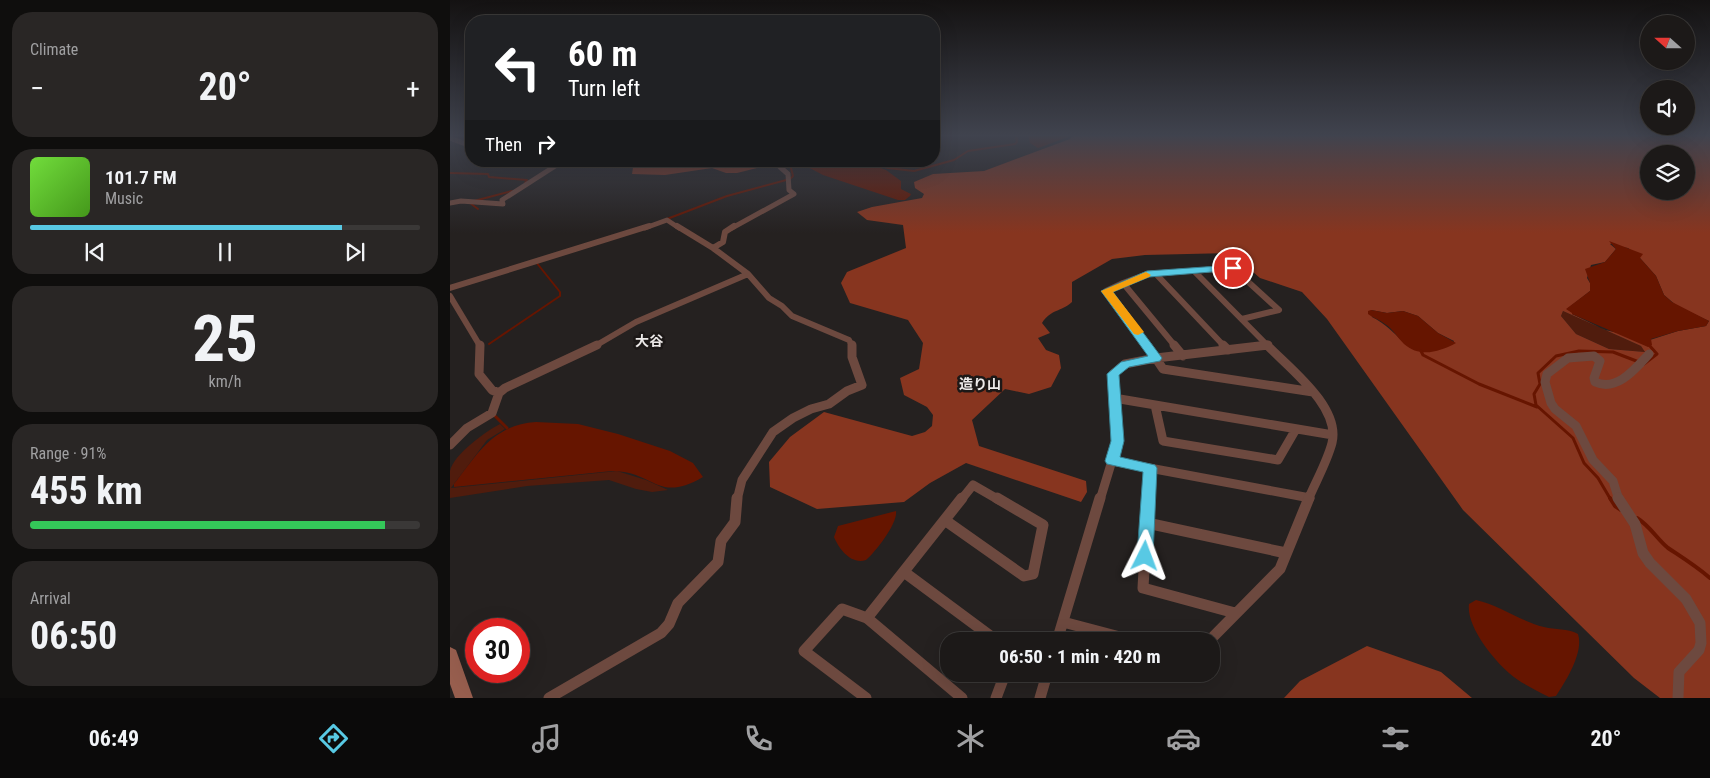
<!DOCTYPE html>
<html lang="en">
<head>
<meta charset="utf-8">
<style>
	:root { --surface:#1c1918; --page:#292625; --text:#f1f3f6; --muted:#a0a0a2; --line:#3a3837; --accent:#58c9e4 }
	body { margin:0; font-family:"Roboto Condensed","Noto Sans JP",sans-serif; background:var(--page); color:var(--text); height:100vh; display:flex; flex-direction:column; font-size:19px; white-space:nowrap }
	* { box-sizing:border-box; margin:0 }
	p { font-size:16px; color:var(--muted) }
	.icon { flex:none; width:28px; height:28px; fill:none; stroke:currentColor; stroke-width:2; stroke-linecap:round; stroke-linejoin:round }
	.map { position:relative; flex:1; overflow:hidden }
	.side { display:flex; flex-direction:column; gap:12px; padding:12px; background:#0f0e0d; width:450px }
	.side>* { flex:none }
	.top-card { position:absolute; left:15px; top:15px; width:475px; height:152px; border-radius:20px; box-shadow:0 5px 20px #0002,0 0 0 1px var(--line); background:#202124; color:#fff; overflow:hidden }
	.needle { width:32px; rotate:291deg }
	.buttons { position:absolute; left:1190px; top:15px; display:grid; gap:10px }
	.buttons a { display:grid; place-items:center; width:55px; height:55px; border-radius:50%; background:var(--surface); box-shadow:0 5px 20px #0002,0 0 0 1px var(--line); font-size:25px }
	.speed { position:absolute; left:15px; top:618px; display:flex; gap:10px; font-size:25px; font-weight:700; text-align:center }
	.speed>* { display:grid; place-content:center; width:65px; height:65px; border-radius:50%; background:var(--surface); box-shadow:0 5px 20px #0002,0 0 0 1px var(--line); line-height:1 }
	.speed .limit { border:8px solid #d22; background:#fff; color:#111 }
	.pin { position:absolute; display:grid; place-items:center; width:42px; height:42px; color:#fff; margin:-21px; border:2px solid #fff; border-radius:50%; box-shadow:0 1px 5px #0007 }
	.me { position:absolute; width:55px; margin:-28px; rotate:3deg; stroke-linejoin:round; filter:drop-shadow(0 0 4px #0008) }
	.turn { display:flex; align-items:center; gap:18px; height:105px; padding:0 20px; font-size:22px }
	.turn .icon { width:65px; height:65px; stroke-width:2.5 }
	.turn b { display:block; font-size:35px; line-height:42px }
	.then { display:flex; align-items:center; height:48px; padding:0 20px; background:#0003; gap:10px; font-size:19px }
	.big { font-size:38px; font-weight:700; line-height:1.1 }
	.side .widget { flex:1; display:flex; flex-direction:column; justify-content:center; gap:8px; min-width:0; padding:0 18px; border-radius:20px; background:var(--page) }
	.side .dial { align-items:center; gap:0 }
	.dial b { font-size:65px; line-height:1 }
	.song { display:flex; align-items:center; gap:15px }
	.cover { width:60px; height:60px; border-radius:8px; background:linear-gradient(135deg,hsl(100 70% 55%),hsl(100 70% 35%)) }
	.played { height:5px; border-radius:2px; background:linear-gradient(90deg,var(--accent) 80%,var(--line) 80%) }
	.keys { display:flex; justify-content:space-around; direction:ltr }
	.heat { display:flex; justify-content:space-between; align-items:center; font-size:28px; direction:ltr }
	.charge { height:8px; border-radius:4px; background:linear-gradient(90deg,#34c759 91%,var(--line) 0) }
	.trip { position:absolute; left:490px; top:632px; width:280px; height:50px; border-radius:20px; background:var(--surface); box-shadow:0 5px 20px #0002,0 0 0 1px var(--line); font-weight:700; line-height:50px; text-align:center }
	.tab-bar { display:flex; height:80px; justify-content:space-around; align-items:center; background:#0b0a0a; color:var(--muted) }
	.tab-bar .icon { width:35px; height:35px }
	.tab-bar .active { color:var(--accent) }
	.tab-bar b { font-size:22px; color:var(--text) }
	main { display:flex; flex:1; min-height:0 }
	.map>svg:first-child { display:block }
	.green { fill:#501c0d }
	.forest { fill:#87351f; fill-rule:evenodd }
	.water { fill:#661500 }
	.lines { fill:none; stroke-linecap:round; stroke-linejoin:round }
	.stream-far2 { stroke:#661500; stroke-width:2 }
	.stream-far1 { stroke:#661500; stroke-width:3 }
	.stream { stroke:#661500; stroke-width:4 }
	.street-far3 { stroke:#6d493f; stroke-width:5 }
	.street-far2 { stroke:#6d493f; stroke-width:6 }
	.street-far1 { stroke:#6d493f; stroke-width:9 }
	.street { stroke:#6d493f; stroke-width:11 }
	.secondary { fill:#975e4e; fill-rule:evenodd }
	.route { fill:#58c9e4; stroke:#398394 }
	.slow { fill:#f59e0b }
	.labels { text-anchor:middle; dominant-baseline:central; stroke-width:5; stroke-linejoin:round; paint-order:stroke }
	.neighbourhood-label { font-size:14px; font-weight:bold; fill:#edeae9; stroke:#1c1817 }
</style>
</head>
<body>
<main>
<section class="side">
<div class="widget"><p>Climate</p>
<div class="heat"><a>−</a><b class="big">20°</b><a>+</a></div>
</div>
<div class="widget">
<div class="song"><i class="cover"></i><div><b>101.7 FM</b><p>Music</p></div></div>
<div class="played"></div>
<div class="keys"><svg class="icon" aria-label="previous" viewBox="0 0 24 24"><path d="M18 5L8 12l10 7zM5 5v14"/></svg><svg class="icon" aria-label="pause" viewBox="0 0 24 24"><path d="M8 5v14M16 5v14"/></svg><svg class="icon" aria-label="next" viewBox="0 0 24 24"><path d="M6 5l10 7-10 7zM19 5v14"/></svg></div>
</div>
<div class="widget dial"><b>25</b><p>km/h</p></div>
<div class="widget"><p>Range · 91%</p><b class="big">455 km</b><div class="charge"></div></div>
<div class="widget"><p>Arrival</p><b class="big">06:50</b></div>
</section>
<div class="map">
<svg width="1260" height="698" viewBox="0 0 1260 698">
	<rect width="100%" height="100%" fill="#252120"/>
	<!-- green -->
	<path class="green" d="M1113,311L1191,346L1195,352L1159,349L1126,334L1111,316Z
		M50,424L55,429L37,440L1,488L167,471L196,480L218,490L202,492L186,489L159,480L77,486L0,498C0,490 0,479 0,471C4,454 35,432 50,424Z"/>
	<!-- forest -->
	<path class="forest" d="M623,135H1260V698H1210L1184,678L1013,510L877,319L852,292L810,278L781,253L695,255L662,259L622,282V302C611,312 601,309 592,323L600,333L588,338L596,350L609,355L611,368L601,387L579,394L555,389L522,420L529,446L636,481L637,492L631,502L516,463L480,483L454,502L367,509L320,487L319,462L340,437L374,412L462,436L475,432L482,426L483,415L477,407L454,395L450,378L469,369L473,343L458,320L400,303L391,283L397,272L456,248L453,225L417,220L407,212L422,207L472,198L474,194L465,188L464,182L483,174L534,171L620,139ZM1199,154H1236V191H1199ZM1163,243L1171,247L1178,248L1190,258L1206,276L1214,295L1227,306L1259,321L1256,326L1228,331L1200,340L1155,330L1122,314L1123,313L1117,309L1140,291V283L1137,278L1141,265L1155,262L1166,249L1160,244ZM921,310L937,313L953,311L968,316L988,333L1004,341L1003,344C953,365 960,337 922,317ZM1113,311L1191,346L1195,352L1159,349L1126,334L1111,316Z
		M184,161H307L305,163L311,167L287,173H276L262,168L215,175L182,174Z
		M917,646L991,672L1022,698H834L850,681Z"/>
	<!-- water -->
	<path class="water" d="M578,135H620L621,136L588,148L580,143Z
		M370,161H411L436,170L451,181V189L461,194L460,196L455,200H448L373,175L354,165Z
		M1159,241L1193,254L1190,258L1206,276L1214,295L1222,302L1259,321L1256,326L1228,331L1201,339L1202,345L1198,347L1122,314V313L1116,309L1140,291V283L1135,269L1155,262L1166,249Z
		M921,310L937,313L953,311L968,316L988,333L1006,343C989,352 970,358 954,344C947,337 943,329 935,324C930,320 923,318 918,314V311Z
		M86,422L128,424L168,434L220,451L243,463L253,477C207,504 204,471 162,471L4,487V484C28,453 43,425 86,422Z
		M446,511C448,523 426,551 416,560C401,565 389,549 384,537L388,526Z
		M1026,600C1049,605 1070,621 1094,627C1106,630 1117,628 1128,634C1134,652 1116,681 1106,696L1099,697C1086,690 1070,683 1059,673C1043,659 1016,626 1019,604Z"/>
	<g class="lines">
		<!-- stream-far2 -->
		<path class="stream-far2" d="M418,161L438,168L464,171L504,160L518,151L565,144L567,142L566,135
			M0,173L38,174L39,177L77,180L75,183
			M24,201L62,191
			M20,203L28,209
			M217,219L277,196L340,179L343,176L340,164L348,161
			M39,344L110,296V292L86,262"/>
		<!-- stream-far1 -->
		<path class="stream-far1" d="M971,351L973,355L1029,384L1087,407
			M1194,364L1207,354L1199,345
			M43,414L57,428
			M1161,500L1148,478L1134,463L1123,438L1086,405L1084,394L1090,384L1088,373L1106,356L1129,351L1163,352L1189,362"/>
		<!-- stream -->
		<path class="stream" d="M1160,498L1165,506L1171,510
			M1187,518C1200,526 1207,539 1218,548C1233,558 1246,566 1260,578"/>
		<!-- street-far3 -->
		<path class="street-far3" d="M0,138L21,146
			M0,203L11,201L53,204L52,200L113,161
			M195,228L217,220L229,228
			M282,228L344,194L339,190L338,174L330,167L343,161"/>
		<!-- street-far2 -->
		<path class="street-far2" d="M227,226L263,248L298,274L319,298L332,306L342,316L399,340L402,346
			M263,248L273,242L275,232L284,226
			M744,271L818,346
			M706,274L774,346
			M673,283L656,291L698,346
			M0,288L199,226
			M0,296L30,346
			M145,346L186,322L298,274
			M725,346L673,283L697,274L783,268L829,310L792,319
			M808,346L818,345"/>
		<!-- street-far1 -->
		<path class="street-far1" d="M30,345L29,374L42,390L49,393
			M697,345L713,369L863,392
			M724,345L733,356
			M773,345L778,350
			M817,345C839,368 891,407 882,443C877,462 866,481 858,500
			M664,398L883,435
			M705,405L713,441L828,460L846,429
			M0,445L17,428L42,413L49,393L55,388L147,345
			M662,461L860,498
			M287,500L292,480L323,432L343,418L361,409L379,404L397,391L412,385L402,357V345
			M511,500L523,485L549,500
			M650,500L668,441L663,374L675,364L706,358L818,345
			M698,500L700,468
			M1169,500L1163,481L1143,460L1126,426L1105,409L1101,403L1095,382L1097,374L1118,358L1144,356L1150,361L1144,378L1145,382C1167,392 1185,369 1199,354"/>
		<!-- street -->
		<path class="street" d="M698,498L693,588L785,613
			M1168,498L1185,524L1193,553L1200,563L1236,599L1250,623L1251,643L1249,650L1229,672L1228,698
			M496,521L574,576L583,574L593,525L547,498
			M697,523L836,553
			M454,572L547,641
			M417,618L512,498
			M613,622L685,641
			M607,641L650,498
			M759,641L830,569L859,498
			M99,698L211,633L219,624L228,603L268,562L271,541L285,522L287,498
			M416,698L354,651L392,609L417,618L512,698
			M546,698L555,674
			M590,698L597,674"/>
		<!-- secondary -->
		<path class="secondary" d="M0,647L6,650L23,698H5L0,684Z"/>
	</g>
	<!-- sky -->
	<linearGradient id="sky" x2="0" y2="1"><stop stop-color="#141212"/><stop offset="0.58" stop-color="#40434e"/><stop offset="1" stop-color="#40434e" stop-opacity="0"/></linearGradient>
	<rect width="1260" height="233" fill="url(#sky)"/>
	<!-- route -->
	<path class="route" d="M783,265L786,266V270L699,277L663,292L712,358L710,361L679,367L669,375L674,441L670,457L705,465L707,468L703,556L701,560L695,562L690,560L687,556L693,472L657,464L655,461L661,441L657,374L671,362L698,356L651,291L697,271Z"/>
	<!-- slow -->
	<path class="slow" d="M696,272L701,275L699,277L663,292L694,332L688,335L684,334L651,291Z"/>
	<g class="labels">
		<!-- neighbourhood labels -->
		<g class="neighbourhood-label">
			<text x="199" y="341">大谷</text>
			<text x="530" y="384">造り山</text>
		</g>
	</g>
</svg>
<div class="buttons">
<a><svg class="needle" viewBox="-14 -14 28 28"><path d="M0-13l5 13h-10z" fill="#e53935"/><path d="M0 13l5-13h-10z" fill="#a0a0a2"/></svg></a>
<a><svg class="icon" aria-label="sound" viewBox="0 0 24 24"><path d="M4 9h4l5-4v14l-5-4H4zM17 9q2 3 0 6"/></svg></a>
<a><svg class="icon" aria-label="layers" viewBox="0 0 24 24"><path d="M12 4l9 5-9 5-9-5zM3 14l9 5 9-5"/></svg></a>
</div>
<div class="speed"><div class="limit">30</div></div>
<div class="pin" style="left:783px;top:268px;background:#d93025"><svg class="icon" aria-label="arrive" viewBox="0 0 24 24"><path d="M6 21V4h12l-3 4 3 4H6"/></svg></div>
<svg class="me" style="left:695px;top:556px" viewBox="-20 -20 40 40"><path d="M0-17L14 15 0 8-14 15z" fill="#58c9e4" stroke="#fff" stroke-width="4"/></svg>
<div class="trip">06:50 · 1 min · 420 m</div>
<div class="top-card">
<div class="turn"><svg class="icon" aria-label="left" viewBox="0 0 24 24"><path d="M17 20v-9H6M10 6l-5 5 5 5"/></svg><div><b>60 m</b>Turn left</div></div>
<div class="then">Then<svg class="icon" aria-label="right" viewBox="0 0 24 24"><path d="M7 20v-9h11M14 6l5 5-5 5"/></svg></div>
</div>
</div>
</main>
<nav class="tab-bar">
<b>06:49</b>
<svg class="icon active" aria-label="directions" viewBox="0 0 24 24"><path d="M12 3l9 9-9 9-9-9zM9 14v-3h6M13 9l2 2-2 2"/></svg>
<svg class="icon" aria-label="music" viewBox="0 0 24 24"><path d="M9 18V5l10-2v13"/><circle cx="6" cy="18" r="3"/><circle cx="16" cy="16" r="3"/></svg>
<svg class="icon" aria-label="phone" viewBox="0 0 24 24"><path d="M5 4h4l2 5-3 2q2 4 5 5l2-3 5 2v4C11 20 4 13 5 4z"/></svg>
<svg class="icon" aria-label="climate" viewBox="0 0 24 24"><path d="M12 3v18M4 7l16 10M4 17L20 7"/></svg>
<svg class="icon" aria-label="car" viewBox="0 0 24 24"><path d="M5 17H2v-5l4-1 3-4h7l3 4 3 1v5h-3M9 17h6M6 11h13"/><circle cx="7" cy="17" r="2"/><circle cx="17" cy="17" r="2"/></svg>
<svg class="icon" aria-label="filters" viewBox="0 0 24 24"><path d="M4 7h16M4 17h16"/><circle cx="9" cy="7" r="2"/><circle cx="15" cy="17" r="2"/></svg>
<b>20°</b>
</nav>
</body>
</html>
